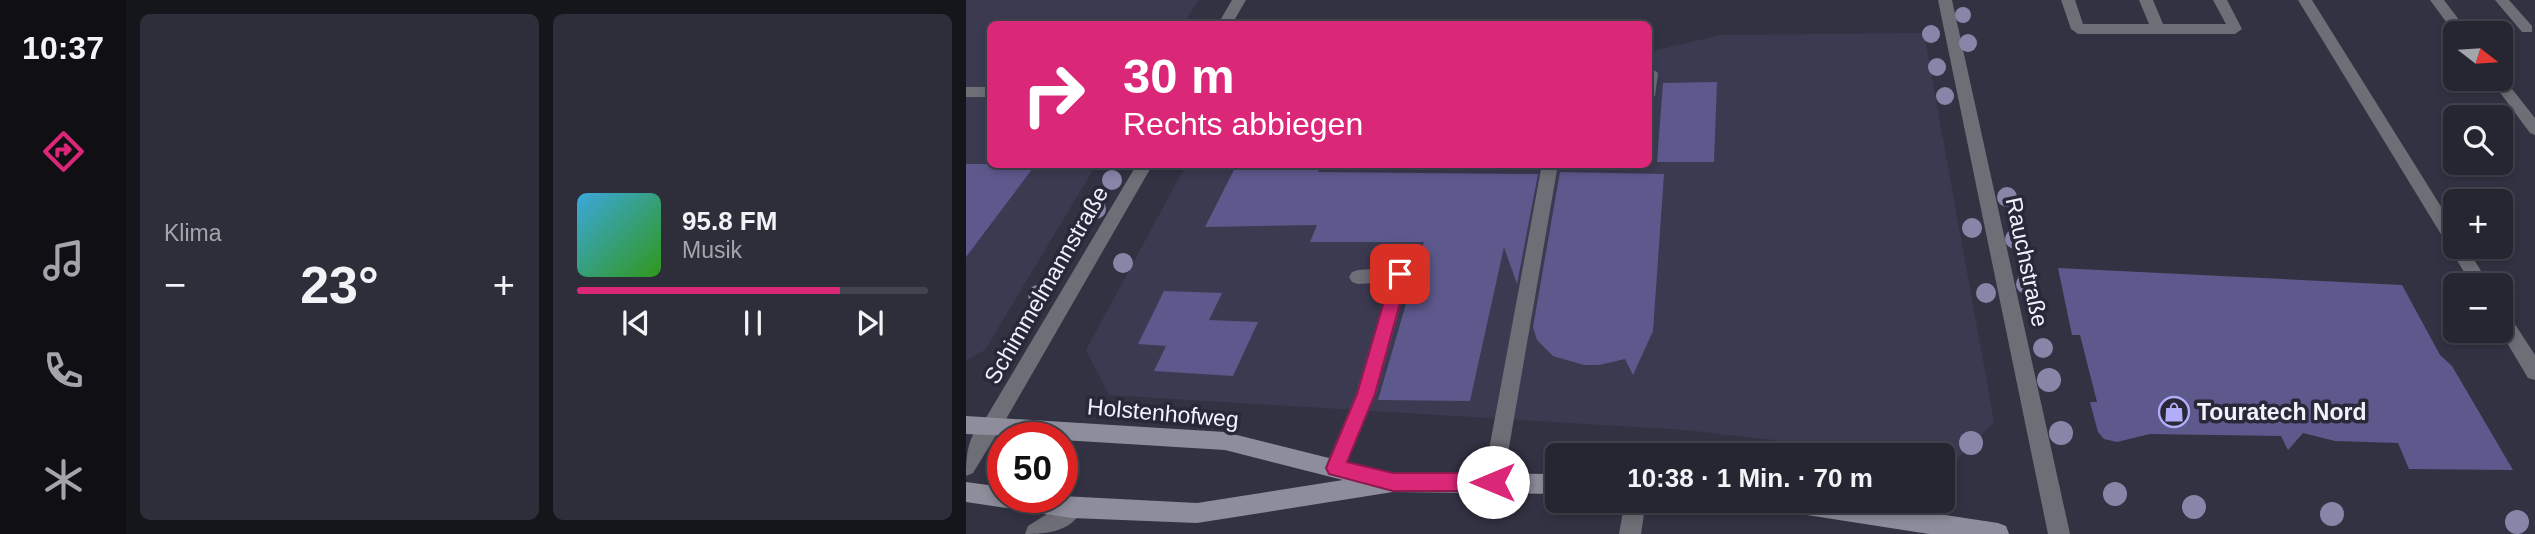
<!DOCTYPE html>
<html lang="de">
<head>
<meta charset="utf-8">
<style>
	:root { --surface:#262632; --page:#2e2e3a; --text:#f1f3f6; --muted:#a4a5ac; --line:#42434d; --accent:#db2777 }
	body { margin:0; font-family:Arial,sans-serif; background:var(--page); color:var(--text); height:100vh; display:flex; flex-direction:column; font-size:26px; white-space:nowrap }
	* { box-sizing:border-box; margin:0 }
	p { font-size:23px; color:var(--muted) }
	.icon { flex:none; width:38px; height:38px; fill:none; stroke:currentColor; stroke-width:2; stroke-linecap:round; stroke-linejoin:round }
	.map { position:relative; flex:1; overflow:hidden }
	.panel { display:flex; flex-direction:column; gap:14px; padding:14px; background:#15151c; width:840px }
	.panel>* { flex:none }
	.banner { position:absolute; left:21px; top:21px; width:665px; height:147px; border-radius:10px; box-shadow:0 4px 10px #0003,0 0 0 2px var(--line); background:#db2777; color:#fff; overflow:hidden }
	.needle { width:46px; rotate:107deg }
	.fabs { position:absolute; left:1477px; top:21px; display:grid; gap:14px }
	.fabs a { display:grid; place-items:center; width:70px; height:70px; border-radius:10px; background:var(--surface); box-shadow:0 4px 10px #0003,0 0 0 2px var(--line); font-size:35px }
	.speed { position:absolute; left:21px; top:422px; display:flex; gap:14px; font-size:35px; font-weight:700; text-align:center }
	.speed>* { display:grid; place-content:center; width:91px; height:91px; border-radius:50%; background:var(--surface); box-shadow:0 4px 10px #0003,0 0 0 2px var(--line); line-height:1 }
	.speed .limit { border:10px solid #d22; background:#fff; color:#111 }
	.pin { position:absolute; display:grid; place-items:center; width:60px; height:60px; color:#fff; margin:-30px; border-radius:14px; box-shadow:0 4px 10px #0006 }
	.me { position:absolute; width:77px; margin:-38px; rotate:270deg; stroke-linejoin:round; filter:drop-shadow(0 0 5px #0008) }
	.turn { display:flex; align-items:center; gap:24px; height:147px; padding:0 21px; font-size:32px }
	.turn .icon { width:91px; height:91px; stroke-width:2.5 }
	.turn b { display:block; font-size:49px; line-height:60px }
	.big { font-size:52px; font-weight:700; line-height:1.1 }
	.panel .card { flex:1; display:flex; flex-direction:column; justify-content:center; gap:10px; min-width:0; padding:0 24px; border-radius:10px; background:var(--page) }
	.song { display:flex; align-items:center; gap:21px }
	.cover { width:84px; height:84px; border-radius:10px; background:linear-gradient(135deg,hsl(200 70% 55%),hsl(110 70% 35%)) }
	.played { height:7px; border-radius:4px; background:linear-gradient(90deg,var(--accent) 75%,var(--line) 75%) }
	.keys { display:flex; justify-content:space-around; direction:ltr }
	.heat { display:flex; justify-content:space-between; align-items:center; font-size:38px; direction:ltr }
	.panel .tiles { flex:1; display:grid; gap:14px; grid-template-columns:repeat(2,1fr) }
	.trip { position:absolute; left:579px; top:443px; width:410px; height:70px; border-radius:10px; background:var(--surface); box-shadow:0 4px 10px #0003,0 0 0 2px var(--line); font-weight:700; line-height:70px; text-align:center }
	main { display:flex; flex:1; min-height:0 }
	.tab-bar { display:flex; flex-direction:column; width:126px; justify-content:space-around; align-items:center; background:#0f0f14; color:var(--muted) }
	.tab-bar .icon { width:49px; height:49px }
	.tab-bar .active { color:var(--accent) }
	.tab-bar b { font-size:32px; color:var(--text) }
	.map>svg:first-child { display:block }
	.built { fill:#3b3a51 }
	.building { fill:#5d598d }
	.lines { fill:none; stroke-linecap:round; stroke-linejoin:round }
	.service { fill:#6e6e76; fill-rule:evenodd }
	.minor { fill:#6e6e76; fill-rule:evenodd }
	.tertiary { fill:#6e6e76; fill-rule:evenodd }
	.secondary { fill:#8d8d9b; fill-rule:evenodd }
	.tree { fill:#8786a8 }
	.route { fill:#db2777; stroke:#8e194d; stroke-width:2 }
	.labels { text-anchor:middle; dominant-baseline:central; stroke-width:7; stroke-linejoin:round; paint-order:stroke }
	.street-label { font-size:23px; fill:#f2f2fd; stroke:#292839 }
	.poi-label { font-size:23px; font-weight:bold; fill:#f2f2fd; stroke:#292839; text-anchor:start }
</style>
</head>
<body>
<main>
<nav class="tab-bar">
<b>10:37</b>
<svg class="icon active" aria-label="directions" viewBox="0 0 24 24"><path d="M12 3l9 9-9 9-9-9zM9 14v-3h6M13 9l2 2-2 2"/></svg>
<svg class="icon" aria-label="music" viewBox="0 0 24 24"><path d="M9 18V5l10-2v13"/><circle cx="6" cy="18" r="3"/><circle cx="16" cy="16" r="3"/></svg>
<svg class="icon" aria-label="phone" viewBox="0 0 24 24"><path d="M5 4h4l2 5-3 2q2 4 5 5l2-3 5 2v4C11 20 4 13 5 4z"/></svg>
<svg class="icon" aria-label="climate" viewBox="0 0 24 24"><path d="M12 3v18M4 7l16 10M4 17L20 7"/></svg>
</nav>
<section class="panel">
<div class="tiles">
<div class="card"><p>Klima</p>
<div class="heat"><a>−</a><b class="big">23°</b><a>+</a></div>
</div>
<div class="card">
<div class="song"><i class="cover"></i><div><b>95.8 FM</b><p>Musik</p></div></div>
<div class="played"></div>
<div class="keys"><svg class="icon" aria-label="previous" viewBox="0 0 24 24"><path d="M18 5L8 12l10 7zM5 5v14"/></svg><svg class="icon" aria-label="pause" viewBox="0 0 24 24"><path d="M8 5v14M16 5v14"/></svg><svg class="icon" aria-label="next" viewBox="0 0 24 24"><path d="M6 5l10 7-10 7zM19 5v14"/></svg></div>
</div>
</div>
</section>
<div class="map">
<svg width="1569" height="534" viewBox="0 0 1569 534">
	<rect width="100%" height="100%" fill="#333243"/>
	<!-- built -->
	<path class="built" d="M0,0H233L217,24H24V164L130,165L19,350L0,360Z
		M958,33L1028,422L989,461L977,460L976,455H936L720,430L143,395L120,350L220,165L682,164L683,52L754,35Z"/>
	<!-- building -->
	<path class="building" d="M751,82L748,162H691L697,83Z
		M0,164H70L0,257Z
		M271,164H355L352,172L572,174L551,284L538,247L504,401L412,400L458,242H344L351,225L239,227Z
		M594,172L698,174L687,331L667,375L659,359L633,365H618L587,356L571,340L567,327Z
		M1092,268L1436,285L1474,355L1486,366L1547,470L1443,469L1432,443L1369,441L1337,433L1322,450L1315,436L1184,434L1151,442L1138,439L1132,432L1124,402H1131L1114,335H1106Z
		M198,291L256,293L243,320L292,322L267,376L188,371L200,346L172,344Z"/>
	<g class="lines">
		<!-- service -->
		<path class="service" d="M1095,0H1109L1117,24H1183L1173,0H1187L1197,24H1260L1247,0H1261L1276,29L1269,34H1112L1105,29Z
			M1332,0H1346L1489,229V247H1500L1524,285H1506Z
			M1464,0H1478L1503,33L1489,34Z
			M1529,0H1543L1566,26V32H1556Z
			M685,68L692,73L689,96L682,101V69Z
			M1535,75L1569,118V135L1564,133L1524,79H1535Z
			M0,87H24V97H0Z
			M576,164H592L537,482L534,489L527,492L520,489L517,482Z
			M434,267L440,269L443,274L410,394L376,475L369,478L362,475L359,468L390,394L423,282L392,284L386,282L383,277L386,272L392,270Z
			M1535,309L1541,312L1569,355V380L1562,378L1534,331Z
			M659,500H680L675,534H653Z"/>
		<!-- minor -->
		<path class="minor" d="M266,0H280L266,24H252Z
			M972,0H986L1104,534H1082Z
			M171,164H187L32,433L25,436L18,433L15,427L18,421Z"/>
		<!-- tertiary -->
		<path class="tertiary" d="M25,418L32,421L35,427L7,473L0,476C0,455 2,427 25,418Z
			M106,498L113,501L117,508C106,532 81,534 59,534L62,526Z"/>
		<!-- secondary -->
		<path class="secondary" d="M0,416L259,432L423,473L592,474V494L427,492L231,523L106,518L0,502V482L37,487V497L96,496L231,503L377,480L259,450L96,440V438L0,434Z
			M799,500H880L1032,523L1040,526L1043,534H963L809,510L802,507Z"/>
	</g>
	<!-- trees -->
	<g class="tree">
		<circle cx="997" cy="15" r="8"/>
		<circle cx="965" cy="34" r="9"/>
		<circle cx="1002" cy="43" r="9"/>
		<circle cx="971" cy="67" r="9"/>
		<circle cx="979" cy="96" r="9"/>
		<circle cx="146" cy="180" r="10"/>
		<circle cx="1041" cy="197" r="10"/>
		<circle cx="130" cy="209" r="10"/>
		<circle cx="1006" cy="228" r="10"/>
		<circle cx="1049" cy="239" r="10"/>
		<circle cx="157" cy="263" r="10"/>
		<circle cx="1060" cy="284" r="10"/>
		<circle cx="1020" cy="293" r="10"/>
		<circle cx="72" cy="295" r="10"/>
		<circle cx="1077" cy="348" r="10"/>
		<circle cx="1083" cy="380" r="12"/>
		<circle cx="1095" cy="433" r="12"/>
		<circle cx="1005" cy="443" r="12"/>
		<circle cx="1149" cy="494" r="12"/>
		<circle cx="1228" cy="507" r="12"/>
		<circle cx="1366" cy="514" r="12"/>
		<circle cx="1551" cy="522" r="12"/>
	</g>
	<!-- route -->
	<path class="route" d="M434,268L442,274L409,394L381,462L427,473H527L534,476L537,482L534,488L527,491H427L363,474L360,468L391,394L426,274Z"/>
	<!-- icons -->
	<defs>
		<g id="shop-ring" transform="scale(1.575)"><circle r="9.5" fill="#292839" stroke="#b2adf9" stroke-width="1.5"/><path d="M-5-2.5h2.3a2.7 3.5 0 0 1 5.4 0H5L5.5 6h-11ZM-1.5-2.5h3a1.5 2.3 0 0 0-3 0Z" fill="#b2adf9"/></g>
	</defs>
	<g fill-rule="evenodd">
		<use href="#shop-ring" x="1208" y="412"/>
	</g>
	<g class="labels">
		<!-- street labels -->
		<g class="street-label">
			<text transform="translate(1061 262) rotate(78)">Rauchstraße</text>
			<text transform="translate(80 285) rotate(-60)">Schimmelmannstraße</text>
			<text transform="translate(197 413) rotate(5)">Holstenhofweg</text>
		</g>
		<!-- poi labels -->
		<g class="poi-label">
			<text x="1231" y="412">Touratech Nord</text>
		</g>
	</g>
</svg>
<div class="fabs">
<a><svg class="needle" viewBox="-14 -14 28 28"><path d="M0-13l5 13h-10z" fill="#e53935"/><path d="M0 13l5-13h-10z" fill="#a4a5ac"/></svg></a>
<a><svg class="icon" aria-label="search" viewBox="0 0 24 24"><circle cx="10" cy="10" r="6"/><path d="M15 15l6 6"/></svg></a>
<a>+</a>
<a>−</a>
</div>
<div class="speed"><div class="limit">50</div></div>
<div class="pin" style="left:434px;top:274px;background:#d93025"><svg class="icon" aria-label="arrive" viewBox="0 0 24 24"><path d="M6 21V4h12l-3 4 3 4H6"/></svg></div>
<svg class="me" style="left:527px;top:482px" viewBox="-20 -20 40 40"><circle r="19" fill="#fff"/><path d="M0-13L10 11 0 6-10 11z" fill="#db2777"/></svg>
<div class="trip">10:38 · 1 Min. · 70 m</div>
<div class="banner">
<div class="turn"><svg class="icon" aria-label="right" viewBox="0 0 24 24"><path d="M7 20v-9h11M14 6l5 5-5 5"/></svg><div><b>30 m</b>Rechts abbiegen</div></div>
</div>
</div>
</main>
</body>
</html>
